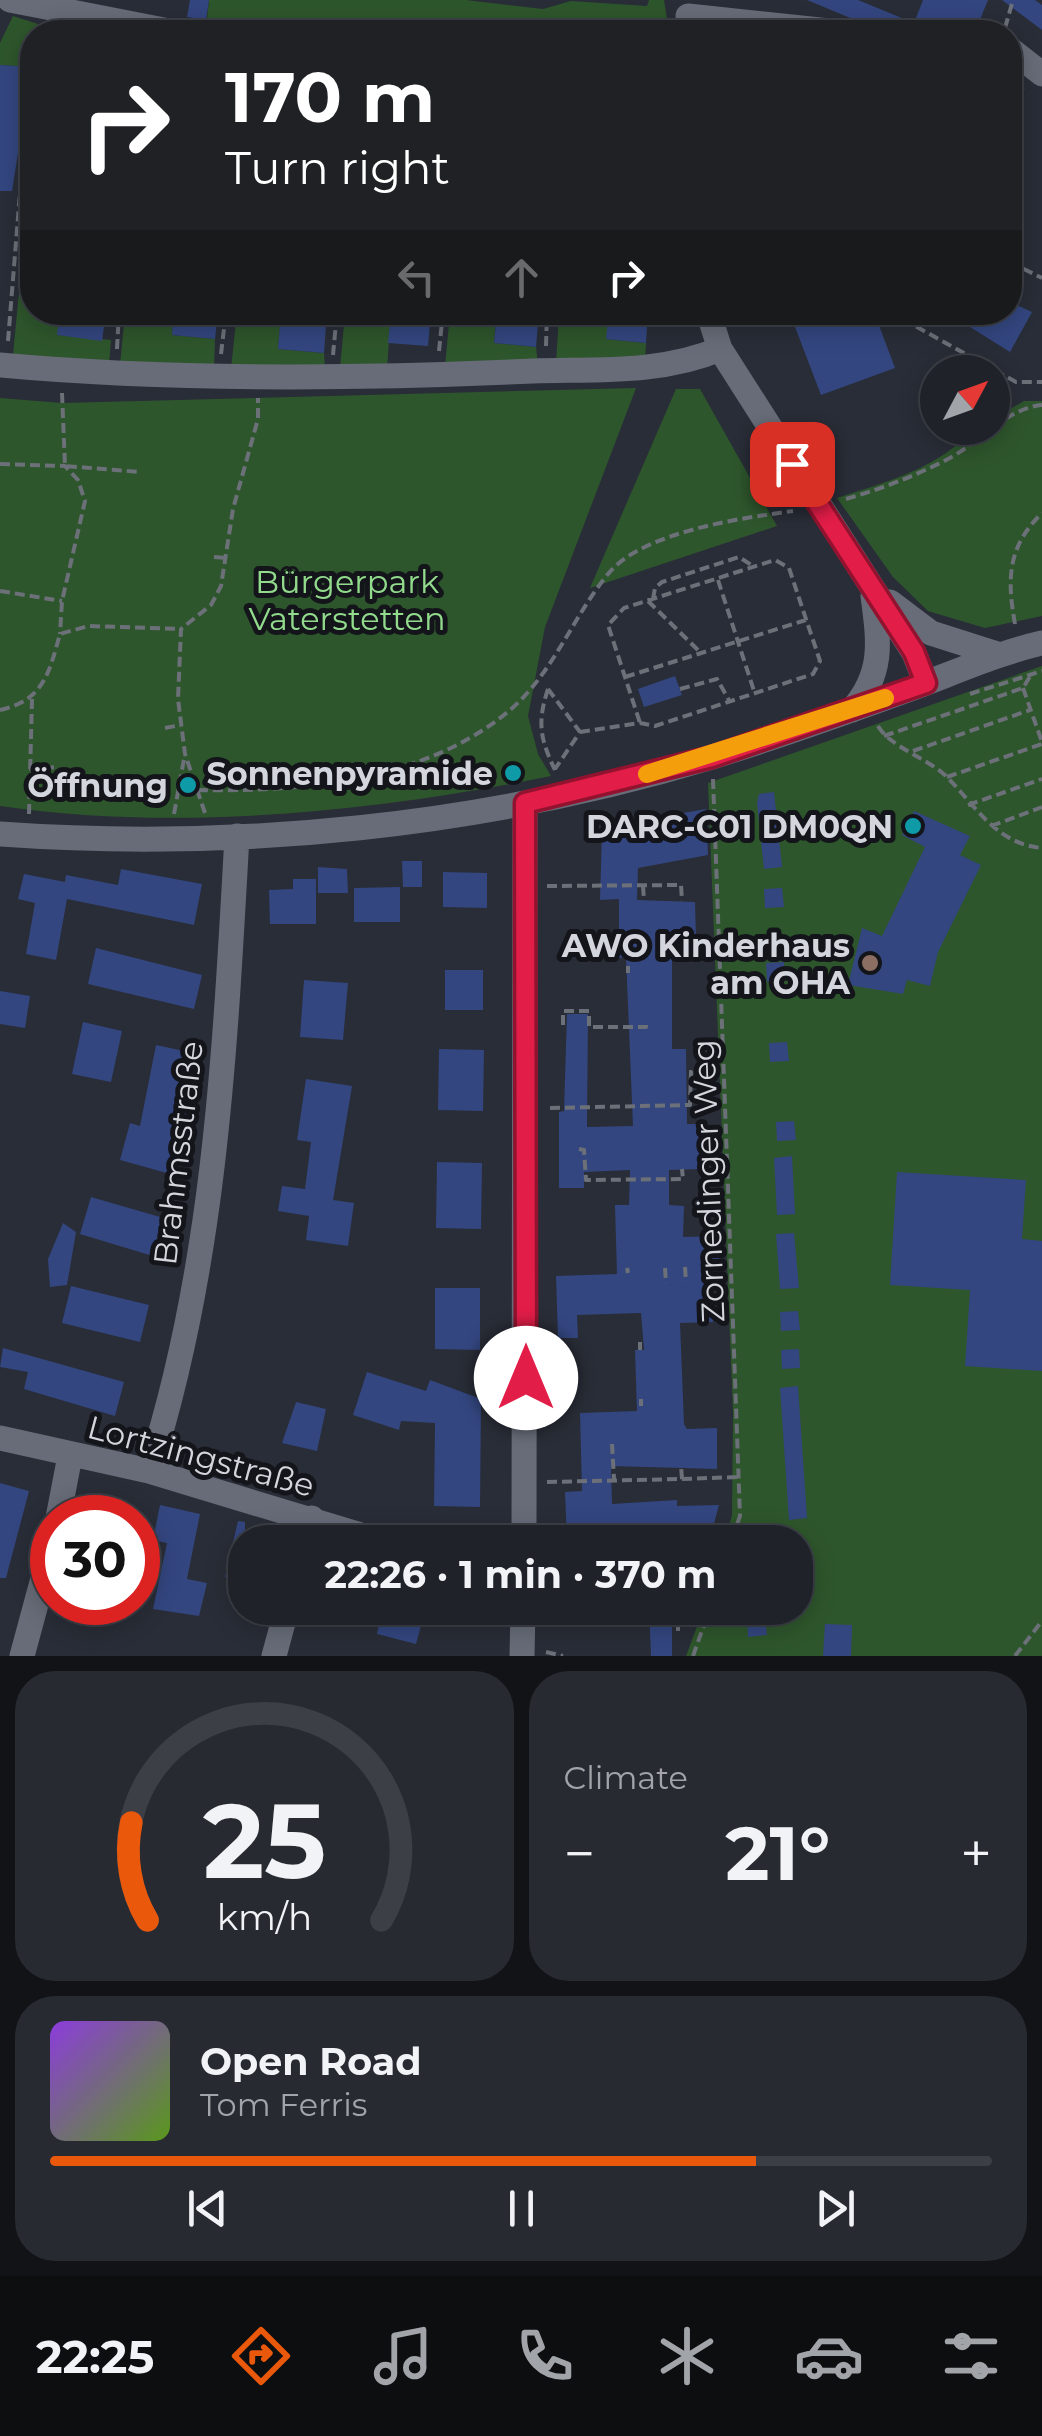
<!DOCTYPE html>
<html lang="en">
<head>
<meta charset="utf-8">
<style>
	:root { --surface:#1f2229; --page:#272a31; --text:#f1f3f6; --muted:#a1a4a8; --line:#3c3f46; --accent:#ea580c }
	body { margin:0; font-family:Montserrat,sans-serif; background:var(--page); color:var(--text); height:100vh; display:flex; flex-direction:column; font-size:38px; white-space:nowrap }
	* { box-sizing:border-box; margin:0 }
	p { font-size:32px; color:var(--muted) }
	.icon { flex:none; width:55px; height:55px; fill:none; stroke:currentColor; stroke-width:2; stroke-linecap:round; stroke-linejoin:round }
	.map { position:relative; height:1656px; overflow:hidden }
	.sheet { display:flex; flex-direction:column; gap:15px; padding:15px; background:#111317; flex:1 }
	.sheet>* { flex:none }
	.top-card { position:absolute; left:20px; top:20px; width:1002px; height:305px; border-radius:40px; box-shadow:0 5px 25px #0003,0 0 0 2px var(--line); background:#202124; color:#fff; overflow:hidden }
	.needle { width:65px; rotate:49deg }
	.controls { position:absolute; left:920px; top:355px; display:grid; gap:20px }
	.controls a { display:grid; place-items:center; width:90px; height:90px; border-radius:50%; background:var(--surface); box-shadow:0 5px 25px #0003,0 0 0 2px var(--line); font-size:50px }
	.speed { position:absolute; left:30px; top:1495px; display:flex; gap:20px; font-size:50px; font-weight:700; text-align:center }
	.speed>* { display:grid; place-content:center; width:130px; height:130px; border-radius:50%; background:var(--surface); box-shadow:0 5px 25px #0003,0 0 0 2px var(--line); line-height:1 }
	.speed .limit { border:15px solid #d22; background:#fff; color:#111 }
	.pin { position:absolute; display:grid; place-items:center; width:85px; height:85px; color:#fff; margin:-42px; border-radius:20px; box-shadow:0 5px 15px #0006 }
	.me { position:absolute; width:110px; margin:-55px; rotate:0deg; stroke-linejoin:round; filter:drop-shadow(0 0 8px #0008) }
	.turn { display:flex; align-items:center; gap:35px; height:210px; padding:0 40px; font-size:45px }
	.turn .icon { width:130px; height:130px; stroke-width:2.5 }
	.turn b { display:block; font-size:70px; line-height:85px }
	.lanes { display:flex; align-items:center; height:95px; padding:0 40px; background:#0003; justify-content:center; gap:50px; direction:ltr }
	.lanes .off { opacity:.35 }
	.big { font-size:75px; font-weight:700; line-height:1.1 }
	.sheet .widget { flex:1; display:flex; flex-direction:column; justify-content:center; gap:15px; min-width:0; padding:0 35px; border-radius:40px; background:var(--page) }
	.sheet .dial { align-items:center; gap:0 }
	.dial svg { height:260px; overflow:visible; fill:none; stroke:var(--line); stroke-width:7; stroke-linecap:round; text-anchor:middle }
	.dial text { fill:var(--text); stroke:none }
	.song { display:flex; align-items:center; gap:30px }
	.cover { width:120px; height:120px; border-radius:15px; background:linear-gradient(135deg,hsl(270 70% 55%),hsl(90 70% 35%)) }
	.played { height:10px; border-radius:5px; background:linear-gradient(90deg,var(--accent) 75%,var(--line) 75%) }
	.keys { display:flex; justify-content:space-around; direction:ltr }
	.heat { display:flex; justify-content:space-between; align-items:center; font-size:55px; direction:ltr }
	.sheet .tiles { flex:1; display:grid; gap:15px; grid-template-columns:1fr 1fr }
	.widget:last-child { grid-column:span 2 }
	.trip { position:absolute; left:228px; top:1525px; width:585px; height:100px; border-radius:40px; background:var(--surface); box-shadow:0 5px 25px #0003,0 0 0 2px var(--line); font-weight:700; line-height:100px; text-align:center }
	.dock { display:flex; height:160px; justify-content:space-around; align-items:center; background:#0c0e10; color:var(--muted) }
	.dock .icon { width:70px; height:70px }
	.dock .current { color:var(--accent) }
	.dock b { font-size:45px; color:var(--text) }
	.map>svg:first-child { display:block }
	.green { fill:#2e562c }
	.building { fill:#33467f }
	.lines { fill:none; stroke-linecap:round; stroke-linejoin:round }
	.path { stroke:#6c7078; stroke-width:4; stroke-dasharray:10 5; stroke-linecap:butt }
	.minor { stroke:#676c78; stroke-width:25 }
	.route-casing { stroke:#92132f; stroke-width:25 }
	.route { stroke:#e11d48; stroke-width:18 }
	.slow { stroke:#f59e0b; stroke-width:18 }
	.culture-dot { fill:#0f9aa8; stroke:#14151a; stroke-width:4 }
	.education-dot { fill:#8d6e63; stroke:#14151a; stroke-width:4 }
	.labels { text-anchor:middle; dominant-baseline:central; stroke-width:10; stroke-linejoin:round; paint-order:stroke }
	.park-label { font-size:32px; fill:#92db8d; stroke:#14151a }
	.poi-label { font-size:32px; font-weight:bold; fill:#d3d6dd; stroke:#14151a; text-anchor:end }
	.street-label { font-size:32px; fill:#d3d6dd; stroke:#14151a }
</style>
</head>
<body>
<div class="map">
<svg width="1042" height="1656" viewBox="0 0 1042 1656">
	<rect width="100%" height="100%" fill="#292d37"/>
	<!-- green -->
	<path class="green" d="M209,0H466L543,9L571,1L647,6L649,0H664L669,32H267L206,28Z
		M13,16L63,32H32V67L0,65V43Z
		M32,156V312L60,313L58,335L111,340L109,364L13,355Z
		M237,312L281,313L278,349L324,353L325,369H231Z
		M125,313H174L172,335L215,339L214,369L120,365Z
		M345,313H391L387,369H340Z
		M450,313H496L494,343L536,347L538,364L445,367Z
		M559,313H609L607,339L646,343L645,361L556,364Z
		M636,388L545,627L528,716L538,754L551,776C377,812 176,832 0,806V398L62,403Z
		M676,389H700L777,526L590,588Z
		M1024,401H1042V616L985,628L928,611L893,577L837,498C874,486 914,475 946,453C961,443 974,428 992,428L993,419Z
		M1042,666V1656H686L704,1608H795V1542H725L732,1515L733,1413L708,783Z"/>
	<!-- building -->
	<path class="building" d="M190,0H209L206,20L187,17Z
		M807,0H858L914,23L923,0H988L975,32H884Z
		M1002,0H1035L1042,5V30Z
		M0,65L32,67V89H28L12,191H0Z
		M1010,302L1032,312L1010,352L946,312H1010Z
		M60,312H106L102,341L57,335Z
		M174,312H218L215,339L172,335Z
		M281,312H327L324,353L278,349Z
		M391,312H431L428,346L388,343Z
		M497,312H539L536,347L494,343Z
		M609,312H648L646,343L606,339Z
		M811,312H874L895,368L821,395L792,319Z
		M675,676L682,695L644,707L638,689Z
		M774,792L782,867L764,869L757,803L759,794Z
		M706,809L708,855L638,868L637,900L695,902L696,939L672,943V1049H686L687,1124H700L701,1169L669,1170V1205L684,1206L683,1237L718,1236L719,1259H710L713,1322L680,1323L684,1424L687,1429L717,1428V1469L611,1466L612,1504L677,1500V1506L719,1505L709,1542H567L565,1492L582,1491L580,1413L637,1411L635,1350H644L641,1313L577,1315L578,1338H558L556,1276L617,1274L615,1205H629L630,1170L584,1172V1188H559V1112L564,1111L567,1014H588L587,1127L633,1126L626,957L619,958V899L600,900L602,831L640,832L638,821Z
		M914,811L970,836L960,855L981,865L938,952L930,986L907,980L903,994L848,985L862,928L882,936L925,847L902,835Z
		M402,861H422V887H403Z
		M318,867L347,869L348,893H318Z
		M121,869L202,884L194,925L67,899L56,960L26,954L35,903L18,899L24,874L65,882L66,875L118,885Z
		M443,872L487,873V908L443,907Z
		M293,879H316V924H270L269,890L293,889Z
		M400,887V922H354V888Z
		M782,888L784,907L765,908L764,889Z
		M96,948L202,975L194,1009L88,984Z
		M784,962L785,981L767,982L766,963Z
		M445,970H483V1010H445Z
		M304,980L348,983L343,1040L300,1037Z
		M0,991L30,996L25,1028L0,1024Z
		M83,1022L122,1031L111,1082L72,1074Z
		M787,1042L789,1061L770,1062L769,1043Z
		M156,1045L198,1054L174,1175L120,1160L130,1123L140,1126Z
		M439,1049L484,1050L483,1111L438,1110Z
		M306,1079L352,1086L333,1200L354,1203L348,1246L306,1240L309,1216L278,1211L282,1186L305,1189L311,1142L297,1140Z
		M794,1121L796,1140L777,1141L776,1122Z
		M792,1156L795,1214L777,1215L774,1158Z
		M437,1162L482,1163L481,1229L436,1228Z
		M897,1172L1026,1180L1022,1239L1042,1241V1371L965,1366L970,1290L890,1285Z
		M91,1197L167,1219L156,1257L80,1234Z
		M63,1223L76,1232L67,1285L50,1287L48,1259Z
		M794,1233L799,1288L780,1289L776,1234Z
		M71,1286L149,1305L140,1342L62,1323Z
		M435,1288H480V1350L435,1349Z
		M798,1311L800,1330L781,1331L780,1312Z
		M3,1348L124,1382L115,1416L24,1389L28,1372L0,1367Z
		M799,1349L800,1368L782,1369L781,1350Z
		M367,1372L426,1391L430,1380L481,1399L480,1507L434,1506L435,1423L401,1421L399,1430L353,1415Z
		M798,1386L807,1518L789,1520L780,1388Z
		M296,1402L326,1409L317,1451L282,1443Z
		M0,1483L29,1491L6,1578H0Z
		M160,1505L200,1514L187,1579L207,1583L199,1616L153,1609L167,1543L153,1540Z
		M238,1521L245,1522V1582L225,1577Z
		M340,1608H413L425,1611L416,1644L377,1634L379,1624L339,1613Z
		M649,1608H672V1656H651Z
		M765,1616L767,1635L748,1637L747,1618Z
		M825,1624L852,1625L851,1656H823Z"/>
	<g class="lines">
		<!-- path -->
		<path class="path" d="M1005,28L1013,0
			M1010,109L1023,87
			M1010,262L1042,278
			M890,312L1016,382H1042
			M8,341L27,106
			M546,346L547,312
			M117,349L119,312
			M439,351L443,312
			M221,354L226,312
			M333,355L337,312
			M62,393L65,466L141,472
			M0,464L65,466L78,480L85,501L62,601L60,634
			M846,499C881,489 915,476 948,459C979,443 1007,408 1042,405
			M214,557L227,558
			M718,580L755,694
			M0,591L62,601
			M653,599L655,588L662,582L739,557L753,566
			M648,601L702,654
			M1015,624C1007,580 1007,547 1042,513
			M625,677L806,620
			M1023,688L1042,742
			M548,689C537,722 540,739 555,770
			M548,689L580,732L555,769
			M680,689L717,679L730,702
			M970,694L1042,671
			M0,710C44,700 49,673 60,634L88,626L181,629
			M878,726C890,747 927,758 946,776C975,805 996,844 1042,848
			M165,728L181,725
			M580,732L640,723L655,726L813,674L820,661L789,568L775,560L624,608L608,625L640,723
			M884,736L1023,688L1032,673
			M913,751L1030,710
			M29,769L58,767
			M947,777L1042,744
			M713,779L740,1516L731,1542
			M198,790C303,792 426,781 510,710C554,672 572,618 608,574C642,532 741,518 793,511
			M968,805L1042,779
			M205,813L185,754L178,699L181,629L211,605L221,586L233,509L258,419V398
			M29,814L32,699
			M174,814L184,759
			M991,826L1042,807
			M547,886L681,885L682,901
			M643,886L644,900
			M628,966V973
			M563,1025V1011H589V1027H646V1022
			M550,1108L690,1105L691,1072H686
			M579,1149L584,1150L586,1180L683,1179L682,1169
			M685,1267L686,1282
			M627,1268L628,1273
			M665,1268L666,1283
			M640,1342V1350
			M641,1406V1399
			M612,1444L614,1479
			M682,1479L738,1477
			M547,1482L682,1479L681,1465
			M678,1622V1631
			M546,1652L563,1656
			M693,1656L710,1608
			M1015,1656L1042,1621"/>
		<!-- minor -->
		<path class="minor" d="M10,0L174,32
			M688,16L839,32
			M1010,49L1042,74
			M708,312L720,349L914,653L926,683
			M0,365C175,381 358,379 533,371C596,369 661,374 720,349
			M890,602L931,633L1000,655
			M852,710C884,673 879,642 873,596
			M0,834C238,851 484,826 712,757C780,736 847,712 913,688C956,672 998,653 1042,643
			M0,1438L149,1471L384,1542
			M149,1471C215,1265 225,1050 237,836
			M58,1518L70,1456
			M304,1542L312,1518
			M524,1542L525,803
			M22,1656L52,1545
			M274,1656L287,1608
			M522,1656L523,1608"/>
	</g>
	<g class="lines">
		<!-- route casing -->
		<g class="route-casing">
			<path id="route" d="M526,1378L525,803L712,757L926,683L914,652L792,464"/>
		</g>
		<!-- route -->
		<use href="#route" class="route"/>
		<!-- slow -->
		<path class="slow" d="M647,774L885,698"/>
	</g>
	<!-- markers -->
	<g class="culture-dot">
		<circle cx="513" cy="773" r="10"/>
		<circle cx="188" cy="785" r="10"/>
		<circle cx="913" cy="826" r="10"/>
	</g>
	<circle class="education-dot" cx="870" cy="963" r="10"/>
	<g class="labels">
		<!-- park labels -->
		<g class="park-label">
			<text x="347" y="581">Bürgerpark<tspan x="347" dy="37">Vaterstetten</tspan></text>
		</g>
		<!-- poi labels -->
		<g class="poi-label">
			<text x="493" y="773">Sonnenpyramide</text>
			<text x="168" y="785">Öffnung</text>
			<text x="893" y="826">DARC-C01 DM0QN</text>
			<text x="850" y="945">AWO Kinderhaus<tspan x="850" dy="37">am OHA</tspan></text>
		</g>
		<!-- street labels -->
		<g class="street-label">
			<text transform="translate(178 1153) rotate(-83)">Brahmsstraße</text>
			<text transform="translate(708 1181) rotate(-92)">Zornedinger Weg</text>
			<text transform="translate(201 1456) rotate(15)">Lortzingstraße</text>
		</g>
	</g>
</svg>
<div class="controls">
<a><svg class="needle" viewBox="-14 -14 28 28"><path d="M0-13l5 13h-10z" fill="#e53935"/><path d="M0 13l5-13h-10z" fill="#a1a4a8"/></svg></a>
</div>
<div class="speed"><div class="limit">30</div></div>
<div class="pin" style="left:792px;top:464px;background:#d93025"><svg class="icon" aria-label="arrive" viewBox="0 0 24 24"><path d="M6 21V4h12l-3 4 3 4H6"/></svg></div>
<svg class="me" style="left:526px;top:1378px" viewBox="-20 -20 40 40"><circle r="19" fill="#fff"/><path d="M0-13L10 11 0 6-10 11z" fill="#e11d48"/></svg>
<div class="trip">22:26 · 1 min · 370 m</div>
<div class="top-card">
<div class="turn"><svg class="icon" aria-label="right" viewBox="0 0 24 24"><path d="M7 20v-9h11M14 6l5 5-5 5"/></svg><div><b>170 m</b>Turn right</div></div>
<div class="lanes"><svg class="icon off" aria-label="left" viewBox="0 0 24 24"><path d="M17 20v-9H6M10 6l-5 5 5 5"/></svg><svg class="icon off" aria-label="ahead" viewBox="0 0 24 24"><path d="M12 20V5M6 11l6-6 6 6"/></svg><svg class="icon" aria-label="right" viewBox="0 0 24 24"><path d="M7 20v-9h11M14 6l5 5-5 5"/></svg></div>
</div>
</div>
<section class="sheet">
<div class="tiles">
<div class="widget dial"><svg viewBox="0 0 100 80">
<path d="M14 69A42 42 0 1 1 86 69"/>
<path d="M14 69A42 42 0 0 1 9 39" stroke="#ea580c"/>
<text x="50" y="56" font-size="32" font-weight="700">25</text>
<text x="50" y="72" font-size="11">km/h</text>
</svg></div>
<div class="widget"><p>Climate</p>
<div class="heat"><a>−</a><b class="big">21°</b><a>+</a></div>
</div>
<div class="widget">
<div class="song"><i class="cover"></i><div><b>Open Road</b><p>Tom Ferris</p></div></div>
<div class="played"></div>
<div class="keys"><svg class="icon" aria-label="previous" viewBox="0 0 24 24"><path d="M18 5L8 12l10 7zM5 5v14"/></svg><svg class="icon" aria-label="pause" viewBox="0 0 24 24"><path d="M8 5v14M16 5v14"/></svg><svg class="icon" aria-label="next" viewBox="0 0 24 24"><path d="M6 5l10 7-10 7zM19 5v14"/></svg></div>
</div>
</div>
</section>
<nav class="dock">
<b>22:25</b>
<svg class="icon current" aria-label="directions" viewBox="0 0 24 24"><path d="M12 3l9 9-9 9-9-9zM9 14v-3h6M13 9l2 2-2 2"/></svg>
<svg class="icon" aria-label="music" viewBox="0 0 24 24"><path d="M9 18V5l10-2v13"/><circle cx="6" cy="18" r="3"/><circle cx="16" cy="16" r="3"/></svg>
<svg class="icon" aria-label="phone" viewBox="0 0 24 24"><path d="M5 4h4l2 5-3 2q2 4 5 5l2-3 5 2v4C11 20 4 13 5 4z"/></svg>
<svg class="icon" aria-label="climate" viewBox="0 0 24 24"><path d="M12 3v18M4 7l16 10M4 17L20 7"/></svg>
<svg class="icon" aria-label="car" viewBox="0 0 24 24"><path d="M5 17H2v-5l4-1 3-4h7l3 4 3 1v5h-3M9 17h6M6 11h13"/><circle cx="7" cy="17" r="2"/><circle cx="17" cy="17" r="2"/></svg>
<svg class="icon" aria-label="filters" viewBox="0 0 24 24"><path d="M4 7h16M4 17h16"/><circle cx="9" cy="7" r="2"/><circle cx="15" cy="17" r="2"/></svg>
</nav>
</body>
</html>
